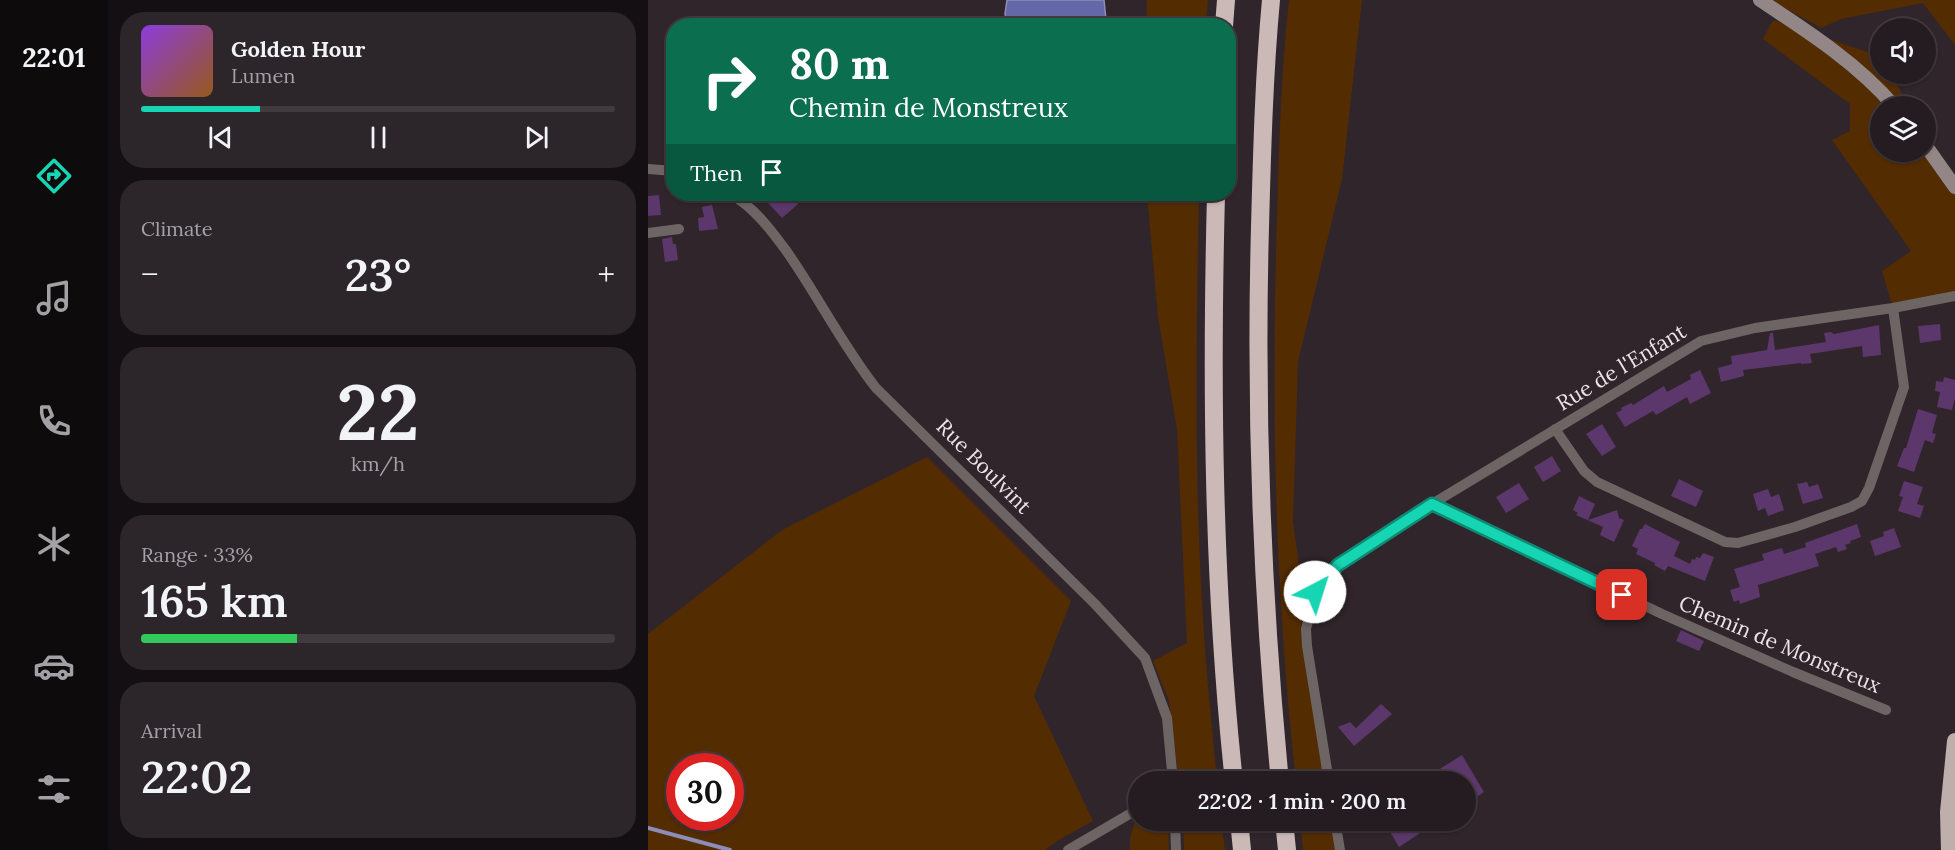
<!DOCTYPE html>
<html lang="en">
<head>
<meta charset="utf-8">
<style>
	:root { --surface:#241c20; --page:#2c2529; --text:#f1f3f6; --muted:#a3a1a5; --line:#413a3e; --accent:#16d5b3 }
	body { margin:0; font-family:Lora,serif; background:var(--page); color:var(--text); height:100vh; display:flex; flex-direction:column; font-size:22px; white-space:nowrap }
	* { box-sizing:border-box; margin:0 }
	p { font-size:20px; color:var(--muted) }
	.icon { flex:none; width:33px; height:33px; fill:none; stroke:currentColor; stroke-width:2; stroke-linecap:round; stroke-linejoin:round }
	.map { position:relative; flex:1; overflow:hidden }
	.panel { display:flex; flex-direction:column; gap:12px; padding:12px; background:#140f12; width:540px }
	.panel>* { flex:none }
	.hud { position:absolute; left:18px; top:18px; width:570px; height:183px; border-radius:24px; box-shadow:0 2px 4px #0004,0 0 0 2px var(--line); background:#0b6e4f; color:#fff; overflow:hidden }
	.tools { position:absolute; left:1222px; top:18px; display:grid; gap:12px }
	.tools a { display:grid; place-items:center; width:66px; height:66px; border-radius:50%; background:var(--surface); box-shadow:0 2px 4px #0004,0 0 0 2px var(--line); font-size:30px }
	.speed { position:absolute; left:18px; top:753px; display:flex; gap:12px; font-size:30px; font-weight:700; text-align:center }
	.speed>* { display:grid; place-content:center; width:78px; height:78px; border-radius:50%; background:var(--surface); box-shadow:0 2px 4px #0004,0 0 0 2px var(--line); line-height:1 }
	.speed .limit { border:9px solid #d22; background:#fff; color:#111 }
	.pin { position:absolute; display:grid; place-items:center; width:51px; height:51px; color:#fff; margin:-26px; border-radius:12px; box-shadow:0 3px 9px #0006 }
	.me { position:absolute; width:66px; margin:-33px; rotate:40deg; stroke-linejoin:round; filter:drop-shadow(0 0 4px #0008) }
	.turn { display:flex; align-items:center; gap:21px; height:126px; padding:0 24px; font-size:27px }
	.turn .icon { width:78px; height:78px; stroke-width:2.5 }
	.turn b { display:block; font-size:42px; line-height:51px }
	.then { display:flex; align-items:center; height:57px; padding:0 24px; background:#0003; gap:12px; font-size:22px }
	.big { font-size:45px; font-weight:600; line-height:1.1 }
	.panel .tile { flex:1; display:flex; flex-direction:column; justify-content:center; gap:9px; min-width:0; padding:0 21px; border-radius:24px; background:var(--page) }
	.panel .dial { align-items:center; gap:0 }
	.dial b { font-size:78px; line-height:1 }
	.song { display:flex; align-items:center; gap:18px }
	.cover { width:72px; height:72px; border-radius:9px; background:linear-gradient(135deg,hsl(270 70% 55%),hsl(30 70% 35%)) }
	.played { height:6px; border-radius:3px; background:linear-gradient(90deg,var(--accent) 25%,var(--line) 25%) }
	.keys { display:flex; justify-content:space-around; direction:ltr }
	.heat { display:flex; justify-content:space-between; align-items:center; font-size:33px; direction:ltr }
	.charge { height:9px; border-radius:4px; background:linear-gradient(90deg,#34c759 33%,var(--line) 0) }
	.trip { position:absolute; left:480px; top:771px; width:348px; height:60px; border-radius:30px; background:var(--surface); box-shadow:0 2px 4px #0004,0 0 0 2px var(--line); font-weight:600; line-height:60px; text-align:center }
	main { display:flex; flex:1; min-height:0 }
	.menu { display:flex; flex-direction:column; width:108px; justify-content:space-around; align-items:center; background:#0e0b0d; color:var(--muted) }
	.menu .icon { width:42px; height:42px }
	.menu .current { color:var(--accent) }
	.menu b { font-size:27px; color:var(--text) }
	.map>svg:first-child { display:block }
	.green { fill:#542c01; fill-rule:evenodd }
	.water { fill:#6468a6; stroke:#8d8dba; stroke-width:1.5 }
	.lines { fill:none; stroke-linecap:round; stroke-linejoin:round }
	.stream { stroke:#8d8dba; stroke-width:4 }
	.building { fill:#5c376c }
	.minor { stroke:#6c6564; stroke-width:10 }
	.secondary { stroke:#928786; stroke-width:14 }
	.trunk { stroke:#beaeac; stroke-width:16 }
	.motorway { stroke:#cbb9b8; stroke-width:18 }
	.route-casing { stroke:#0e8a74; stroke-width:15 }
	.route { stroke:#16d5b3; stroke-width:10 }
	.labels { text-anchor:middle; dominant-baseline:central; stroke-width:6; stroke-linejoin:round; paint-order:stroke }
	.street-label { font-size:21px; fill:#ece4e7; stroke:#30252a }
</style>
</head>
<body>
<main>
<nav class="menu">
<b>22:01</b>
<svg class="icon current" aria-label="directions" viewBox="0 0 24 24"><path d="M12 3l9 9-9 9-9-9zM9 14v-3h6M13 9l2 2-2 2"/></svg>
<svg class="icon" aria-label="music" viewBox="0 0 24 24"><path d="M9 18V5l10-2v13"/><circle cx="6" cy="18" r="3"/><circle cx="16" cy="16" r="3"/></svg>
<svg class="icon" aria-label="phone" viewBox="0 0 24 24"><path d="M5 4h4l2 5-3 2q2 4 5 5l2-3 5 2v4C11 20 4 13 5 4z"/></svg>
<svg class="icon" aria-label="climate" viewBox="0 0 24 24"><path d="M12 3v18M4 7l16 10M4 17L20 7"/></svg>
<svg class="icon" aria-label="car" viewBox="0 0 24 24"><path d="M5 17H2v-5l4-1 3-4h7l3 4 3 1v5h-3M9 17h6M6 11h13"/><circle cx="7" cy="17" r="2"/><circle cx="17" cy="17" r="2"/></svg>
<svg class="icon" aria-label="filters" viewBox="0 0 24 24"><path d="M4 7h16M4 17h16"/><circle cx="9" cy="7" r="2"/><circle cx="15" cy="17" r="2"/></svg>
</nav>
<section class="panel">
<div class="tile">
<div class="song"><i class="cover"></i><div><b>Golden Hour</b><p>Lumen</p></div></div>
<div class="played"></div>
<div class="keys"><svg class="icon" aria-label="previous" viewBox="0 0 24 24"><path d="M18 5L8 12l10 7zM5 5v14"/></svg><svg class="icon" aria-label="pause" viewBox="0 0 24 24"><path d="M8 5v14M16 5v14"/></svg><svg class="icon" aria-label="next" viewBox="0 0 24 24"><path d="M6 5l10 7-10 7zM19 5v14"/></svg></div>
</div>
<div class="tile"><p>Climate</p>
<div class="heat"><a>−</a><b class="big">23°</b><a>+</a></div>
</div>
<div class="tile dial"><b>22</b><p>km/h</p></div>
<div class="tile"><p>Range · 33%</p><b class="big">165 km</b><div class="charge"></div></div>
<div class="tile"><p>Arrival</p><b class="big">22:02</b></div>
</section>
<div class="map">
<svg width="1307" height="850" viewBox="0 0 1307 850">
	<rect width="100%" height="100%" fill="#30252a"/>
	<!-- green -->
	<path class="green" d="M499,0H560L558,25H498Z
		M641,0H714L694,179L650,362L645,522L653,579L666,581L653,622L656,654L677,782L648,781C627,595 623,406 629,218C631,146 633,72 641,0Z
		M1123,0H1307V45L1275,3L1193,19L1173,28Z
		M1125,20L1231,56L1233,59V74H1242L1262,106H1233V152H1278V133L1307,181V296L1245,308L1234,271L1263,251L1184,140L1202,131V104L1115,39Z
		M499,194H551C548,335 546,477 555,618C558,672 564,727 569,781H531L521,701L505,661L539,643L529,429L510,317Z
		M279,457L423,601L386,696L445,821L409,841L397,850H0V634L134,530ZM32,766H82V818H32Z
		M490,820L518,821L520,822L521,850H482V838L487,822Z
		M535,821H573L577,850H536Z
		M652,821H683L688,850H655Z"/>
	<!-- water -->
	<path class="water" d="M359,0H456L458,20L456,25H359L357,14Z"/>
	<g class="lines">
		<!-- stream -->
		<path class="stream" d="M0,828L82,850"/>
	</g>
	<!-- building -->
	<path class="building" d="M112,194H141L150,204L134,218Z
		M11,195L13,215L0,216V196Z
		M64,205L70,229L51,231L50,218L56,217L54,207Z
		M24,237L25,244H28L30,260L17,262L14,239Z
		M1292,324L1293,340L1272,343L1270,326Z
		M1231,325L1233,355L1215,357L1214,346L1162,354L1164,363L1153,364V363L1095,370L1096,376L1073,382L1070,368L1084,364L1083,356L1119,350L1122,333H1125L1127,350L1178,342L1176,333L1183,332L1186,334Z
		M1052,370L1063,393L1042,404L1039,397L1008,415L1005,411L977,427L968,413L974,410L973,408L983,403L985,405L1016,386L1019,392L1043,379L1042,375Z
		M1296,377L1307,380V398L1304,410L1289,407L1292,392L1287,391L1288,381L1295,382Z
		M1270,409L1289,415L1284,433L1288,434L1285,443L1277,440L1266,472L1249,466L1256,448H1258Z
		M954,424L968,447L954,456L938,434Z
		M904,456L913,471L895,482L886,467Z
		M1031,479L1055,491L1048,507L1023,496Z
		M1256,481L1275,487L1269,504L1276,506L1272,518L1250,511L1255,497L1251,496Z
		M1159,482L1161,487L1170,484L1175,498L1155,504L1149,484Z
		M871,483L881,499L858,513L848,497Z
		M1120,489L1123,497L1131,494L1136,510L1120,516L1117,508L1110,511L1105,494Z
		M931,496L947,504L940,520L969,510L971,518L976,520L966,542L952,535L955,527L928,515L930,513L925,510Z
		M997,524L1032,542L1026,556L1042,564L1044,559L1047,560L1048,557L1052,558L1055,553L1066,557L1057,581L1020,566L1017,571L1006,565L1007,563L988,554L990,549L984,546L992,529H994Z
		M1209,524L1213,537L1202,541L1203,543L1197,545L1199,549L1190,552L1188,547L1167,554L1171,566L1110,585L1112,597L1092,604L1091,600L1086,602L1082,590L1092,587L1086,569L1116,560L1114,554L1134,548L1136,554L1158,547L1157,543Z
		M1246,528L1253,547L1227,556L1222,541L1236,536L1235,532Z
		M1033,630L1056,641L1051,651L1028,641Z
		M733,704L744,714L706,746L690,727L702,722L708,728Z
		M814,755L836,792L818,804V782H771Z
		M735,820H792L751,847Z"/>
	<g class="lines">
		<!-- minor -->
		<path class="minor" d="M0,169L26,171
			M82,194C105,206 122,229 137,249C169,294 194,345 228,388L447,604L497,658L519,718L525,782
			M0,233L31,229
			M907,429L936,471L949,482L1077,542L1090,543L1147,527L1203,507L1214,501L1221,488L1256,387L1245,308
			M784,504L1014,614L1145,672L1238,710
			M681,782L659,646L658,629L667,592L690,565L784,504L1053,341L1107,328L1245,308L1307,296
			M527,820L528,850
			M687,820L692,850
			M420,850L490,809"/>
		<!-- secondary -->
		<path class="secondary" d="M1112,0C1159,31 1209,63 1246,106
			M1278,146L1307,187"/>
		<!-- trunk -->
		<path class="trunk" d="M1301,850L1300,812L1307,741"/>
		<!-- motorway -->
		<path class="motorway" d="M623,0C616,75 614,152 612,227C607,412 614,597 632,782
			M576,26L578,0
			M568,194C563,390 565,586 586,782
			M591,820L594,850
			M636,820L639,850"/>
	</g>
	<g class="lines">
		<!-- route casing -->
		<g class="route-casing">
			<path id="route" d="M667,592L690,565L784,504L974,595"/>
		</g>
		<!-- route -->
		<use href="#route" class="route"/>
	</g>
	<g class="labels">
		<!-- street labels -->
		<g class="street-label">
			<text transform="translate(973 367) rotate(-31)">Rue de l'Enfant</text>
			<text transform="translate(336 466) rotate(45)">Rue Boulvint</text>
			<text transform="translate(1132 644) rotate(23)">Chemin de Monstreux</text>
		</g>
	</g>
</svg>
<div class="tools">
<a><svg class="icon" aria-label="sound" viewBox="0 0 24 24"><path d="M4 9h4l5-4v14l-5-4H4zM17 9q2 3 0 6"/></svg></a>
<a><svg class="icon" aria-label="layers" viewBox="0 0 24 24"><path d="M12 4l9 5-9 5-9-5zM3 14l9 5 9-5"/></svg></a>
</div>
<div class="speed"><div class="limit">30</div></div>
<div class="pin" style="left:974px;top:595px;background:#d93025"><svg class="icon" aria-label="arrive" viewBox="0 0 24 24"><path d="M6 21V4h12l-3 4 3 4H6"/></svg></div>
<svg class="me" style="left:667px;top:592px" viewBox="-20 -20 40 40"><circle r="19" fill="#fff"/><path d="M0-13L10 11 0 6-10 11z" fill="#16d5b3"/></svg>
<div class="trip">22:02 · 1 min · 200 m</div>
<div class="hud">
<div class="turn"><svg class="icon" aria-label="right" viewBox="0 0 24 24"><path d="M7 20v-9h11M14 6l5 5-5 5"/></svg><div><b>80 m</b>Chemin de Monstreux</div></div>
<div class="then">Then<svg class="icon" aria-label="arrive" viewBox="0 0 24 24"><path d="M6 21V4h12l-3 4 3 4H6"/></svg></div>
</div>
</div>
</main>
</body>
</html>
